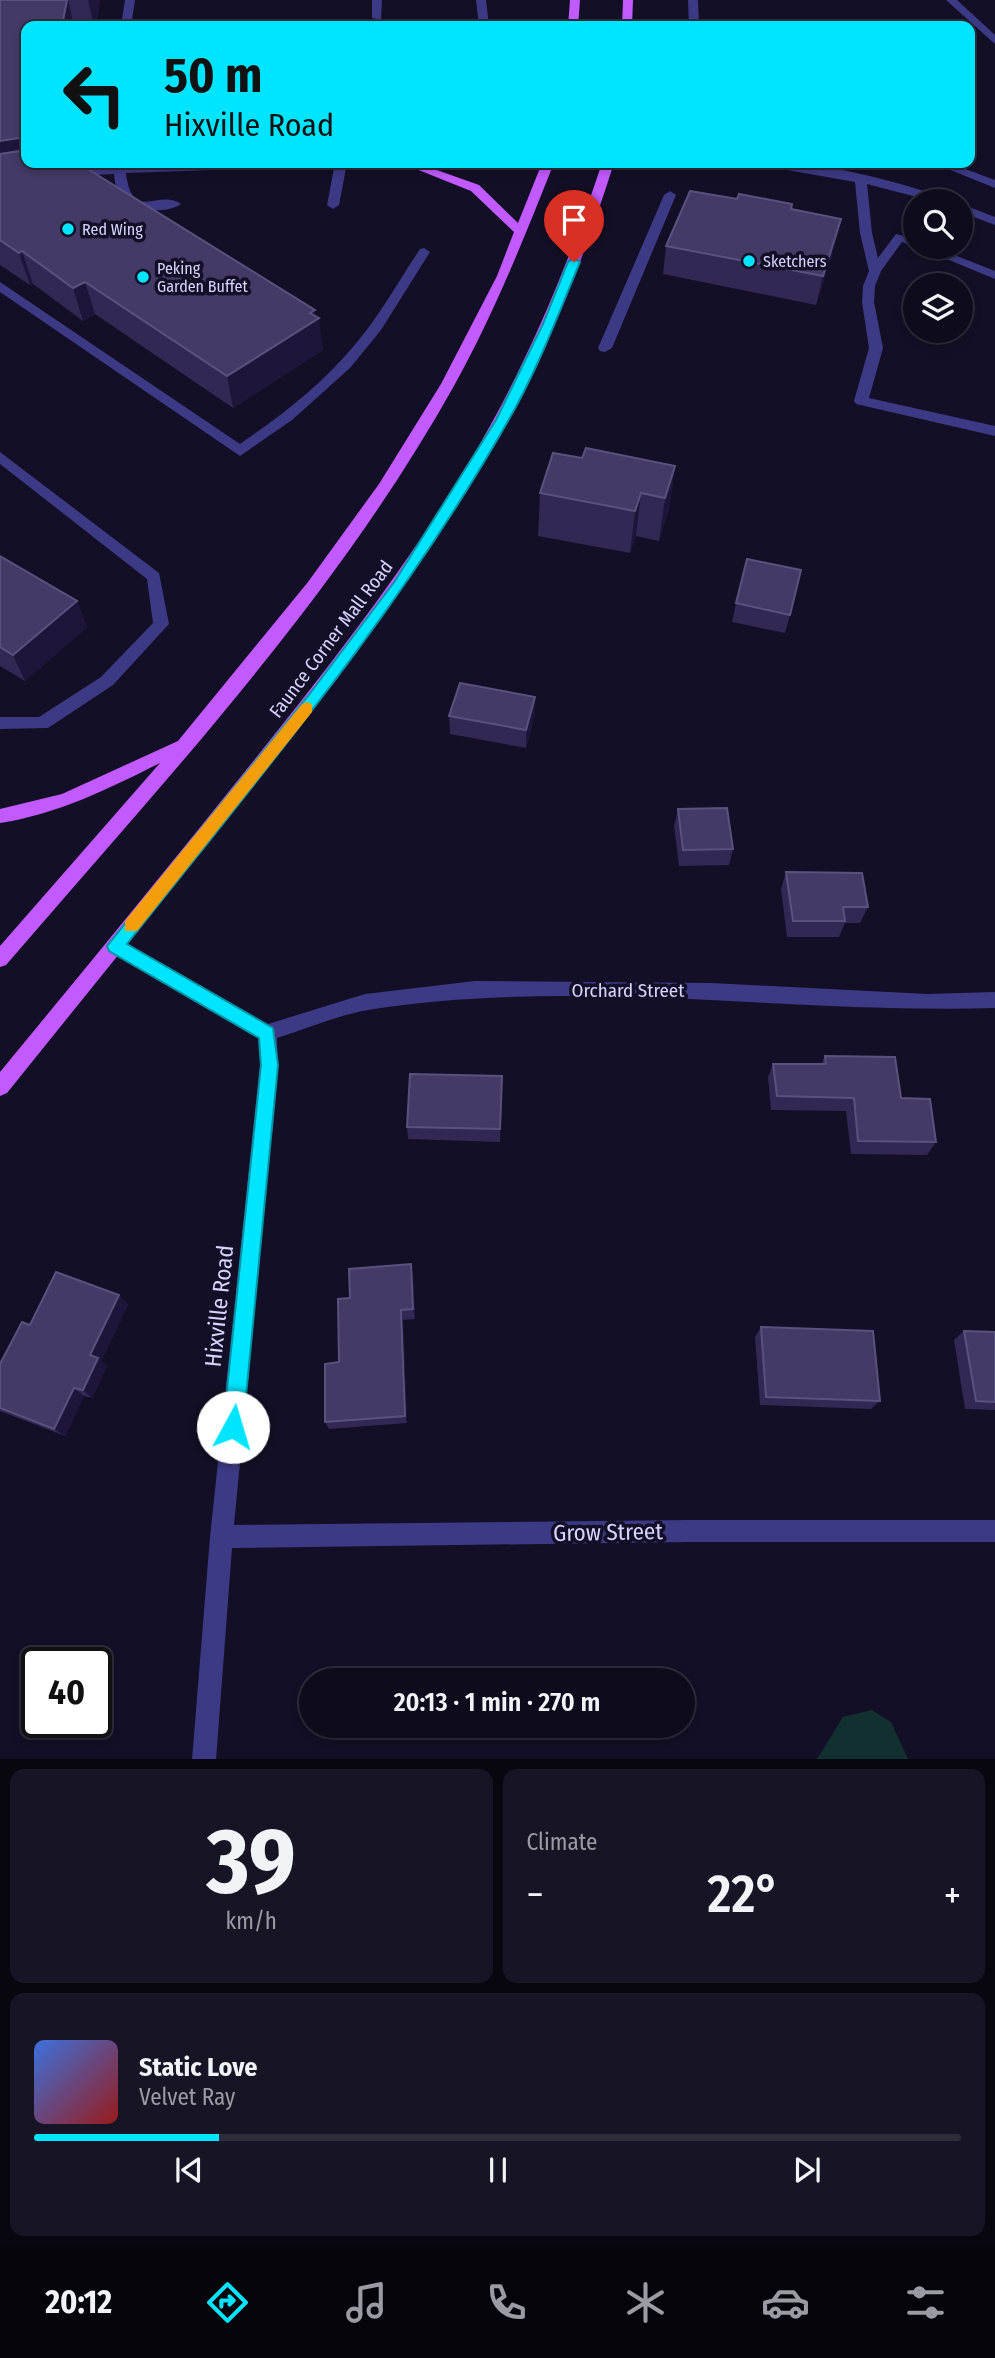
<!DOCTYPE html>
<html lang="en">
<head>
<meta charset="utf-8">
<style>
	:root { --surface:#0e0b1c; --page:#171425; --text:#f1f3f6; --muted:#9b9ba3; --line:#2e2b3b; --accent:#00e5ff }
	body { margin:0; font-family:"Fira Sans Condensed",sans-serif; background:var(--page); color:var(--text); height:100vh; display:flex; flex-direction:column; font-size:26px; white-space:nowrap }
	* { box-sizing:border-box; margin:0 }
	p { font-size:23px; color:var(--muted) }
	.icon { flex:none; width:38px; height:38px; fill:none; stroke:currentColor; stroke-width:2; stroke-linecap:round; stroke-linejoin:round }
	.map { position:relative; height:1759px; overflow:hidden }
	.panel { display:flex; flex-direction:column; gap:10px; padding:10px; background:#08060f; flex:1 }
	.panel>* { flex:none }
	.top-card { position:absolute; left:21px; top:21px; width:954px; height:147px; border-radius:14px; box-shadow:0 4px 10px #0003,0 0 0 2px var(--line); background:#00e5ff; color:#111; overflow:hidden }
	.fabs { position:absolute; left:903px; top:189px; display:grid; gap:14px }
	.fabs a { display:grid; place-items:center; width:70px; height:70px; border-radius:50%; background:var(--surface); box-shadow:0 4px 10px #0003,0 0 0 2px var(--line); font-size:35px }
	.speed { position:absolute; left:21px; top:1647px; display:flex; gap:14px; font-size:35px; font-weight:700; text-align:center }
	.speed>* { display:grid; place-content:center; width:91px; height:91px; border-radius:50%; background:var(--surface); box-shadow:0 4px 10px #0003,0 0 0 2px var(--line); line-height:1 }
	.speed .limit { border:4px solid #111; border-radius:10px; background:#fff; color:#111 }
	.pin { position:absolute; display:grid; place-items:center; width:60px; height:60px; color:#fff; margin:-72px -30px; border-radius:50% 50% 50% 0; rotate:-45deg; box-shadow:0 0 7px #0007 }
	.pin .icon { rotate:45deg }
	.me { position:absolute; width:77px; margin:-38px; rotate:6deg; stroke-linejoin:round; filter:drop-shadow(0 0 5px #0008) }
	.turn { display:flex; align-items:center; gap:24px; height:147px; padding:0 28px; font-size:32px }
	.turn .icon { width:91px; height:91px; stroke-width:2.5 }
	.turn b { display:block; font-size:49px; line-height:60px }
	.big { font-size:52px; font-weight:600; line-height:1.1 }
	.panel .card { flex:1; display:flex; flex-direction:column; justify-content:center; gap:10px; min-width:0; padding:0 24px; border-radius:14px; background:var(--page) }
	.panel .dial { align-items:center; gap:0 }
	.dial b { font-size:91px; line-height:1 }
	.song { display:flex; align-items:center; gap:21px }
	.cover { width:84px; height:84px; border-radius:10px; background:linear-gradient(135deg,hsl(220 70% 55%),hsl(0 70% 35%)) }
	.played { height:7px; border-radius:4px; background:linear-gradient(90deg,var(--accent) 20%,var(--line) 20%) }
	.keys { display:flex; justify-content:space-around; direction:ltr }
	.heat { display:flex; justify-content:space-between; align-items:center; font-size:38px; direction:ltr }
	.panel .tiles { flex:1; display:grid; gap:10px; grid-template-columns:1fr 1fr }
	.card:last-child { grid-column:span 2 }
	.trip { position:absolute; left:299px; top:1668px; width:396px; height:70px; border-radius:35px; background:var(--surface); box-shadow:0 4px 10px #0003,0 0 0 2px var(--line); font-weight:600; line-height:70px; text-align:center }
	.tabs { display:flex; height:112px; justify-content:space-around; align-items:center; background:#06040b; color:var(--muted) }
	.tabs .icon { width:49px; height:49px }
	.tabs .selected { color:var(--accent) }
	.tabs b { font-size:32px; color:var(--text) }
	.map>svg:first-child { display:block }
	.green { fill:#12302f }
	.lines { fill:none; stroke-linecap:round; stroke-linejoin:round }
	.minor { fill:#3d3a85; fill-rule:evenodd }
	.major { fill:#c25bff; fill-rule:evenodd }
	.wall { fill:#312854 }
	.shaded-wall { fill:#1d163a }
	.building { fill:#433a66; stroke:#5a527e; stroke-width:2 }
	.route { fill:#00e5ff; stroke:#0095a6; stroke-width:2 }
	.slow { fill:#f59e0b }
	.poi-dot { fill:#00e5ff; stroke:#130f26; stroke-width:2.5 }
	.labels { text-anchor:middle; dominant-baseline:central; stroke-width:7; stroke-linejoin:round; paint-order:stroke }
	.far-poi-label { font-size:16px; fill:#d9d4ff; stroke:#130f26; text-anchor:start }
	.street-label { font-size:19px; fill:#d9d4ff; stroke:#130f26 }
	.near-street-label { font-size:23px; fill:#d9d4ff; stroke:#130f26 }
</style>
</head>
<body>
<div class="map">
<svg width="995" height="1760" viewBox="0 0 995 1760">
	<rect width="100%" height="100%" fill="#130f26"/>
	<!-- green -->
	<path class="green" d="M872,1710L891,1722L908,1759H817L843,1717Z"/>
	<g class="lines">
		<!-- minor -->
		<path class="minor" d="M125,0H135L131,26H121Z
			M372,0H382L381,20L372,18Z
			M476,0H486L489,26H479Z
			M688,0H698L699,26H689Z
			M946,0H957L995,35V44Z
			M112,163H124L125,166L301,163L295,167L126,173C132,224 159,188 181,204C169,213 134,213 123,200C116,193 115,183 114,174L67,176L61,172L67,168L113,167Z
			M335,163H347L339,205L333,209L327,205Z
			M764,163C824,160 891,181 948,198L950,201H932L867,184L872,233L878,258L896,234L915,239V247L902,242L881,271L875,286L874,302L883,348L869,398L995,426V436L856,404L854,401L869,348L862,302L863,286L869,271L860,233L855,182L770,167Z
			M933,163H949L995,180V188Z
			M670,191L676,195L612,348L605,352L600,351L598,348L664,195Z
			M961,204L995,217V225L961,212Z
			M918,247H934L995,271V279Z
			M424,248L430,252L381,330L350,368L292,420L240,456L0,292V282L240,444C281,416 321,385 353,347C379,317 398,282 420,249Z
			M0,452L159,573L169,624L113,685L48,728L0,729V717H39L101,677L153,623L147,579L0,464Z
			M115,938L268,1024L365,994L475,981L712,983L927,994L995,992V1008C787,1014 576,977 368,1010C338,1015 306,1029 277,1038L278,1065L234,1525L689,1520H995V1542H689L232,1548L216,1760H192L210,1537L260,1065L258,1038L109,952L106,946L109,940Z"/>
		<!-- major -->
		<path class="major" d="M570,0H580L578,26H568Z
			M623,0H633L632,26H622Z
			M401,163H417L479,185L518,223L542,163H554C524,238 495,312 455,384C336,598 165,780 6,965L0,967V946L160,763C108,789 58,814 0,823V809L62,794L178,741L308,582L379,484L441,384L497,276L514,232L471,191Z
			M602,163H614C595,222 575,280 549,337C475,499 366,642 256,782C174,886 90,990 7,1093L0,1096V1072C84,970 168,868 251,764C339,654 428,541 495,417C539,335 573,251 602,163Z"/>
	</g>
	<!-- wall -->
	<path class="wall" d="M0,0H100L96,26H26V163H51V164L316,316L323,350L233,408L95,314L83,321L33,284L30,285L0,265Z
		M791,209L834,248L816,305L663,274L666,246Z
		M582,458L675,466L669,509L659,541L636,536L630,553L538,536L540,493Z
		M0,556L77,601L87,627L25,681L0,666Z
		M736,603L790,615L785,633L732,622Z
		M535,715L526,748L450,734L449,716Z
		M678,809L733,849L729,865L679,866L674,826Z
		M786,872L868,907L860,923H845L839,937H787L781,889Z
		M825,1056L901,1098L936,1142L927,1155L851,1154L846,1111L771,1110L768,1077L773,1064H821Z
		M502,1076L500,1142L408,1139L407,1127Z
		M411,1264L413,1274L415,1319L403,1320L407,1423L329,1429L325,1422L339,1362L350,1298Z
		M119,1295L128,1305L101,1361L107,1366L92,1398L84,1396L65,1436L0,1411V1364L30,1325Z
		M761,1327L880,1401L871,1409L760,1405L755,1337Z
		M964,1331L995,1332V1410L965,1409L954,1340Z"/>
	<!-- shaded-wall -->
	<path class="shaded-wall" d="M68,0L74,26H62Z
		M88,0H100L96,26H94Z
		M26,137V163H51L50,168L0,175V141Z
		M841,219L834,248L816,305L823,276Z
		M22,251L33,284L30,285L19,253Z
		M85,282L95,314L83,321L73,288Z
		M315,310L316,320L319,318L323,350L233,408L227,376Z
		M675,466L669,509L659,541L665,498Z
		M641,493L636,536L630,553L635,511Z
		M77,601L87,627L25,681L13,655Z
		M535,697V715L526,748V730Z
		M411,1264L413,1274L415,1319L413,1309Z
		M119,1295L128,1305L101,1361L107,1366L92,1398L83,1390L90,1355Z
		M401,1310L403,1320L407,1423L405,1416Z
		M74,1388L84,1396L65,1436L54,1429Z"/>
	<!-- building -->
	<path class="building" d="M0,0H67L62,26H26V137L0,141Z
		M26,150V163H35L34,166L66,163H78L315,310L310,313L319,318L227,376L85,282L73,288L22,251L19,253L0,240V154Z
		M690,191L737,199L739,194L792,204L791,209L841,219L823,276L666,246Z
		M586,448L675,466L665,498L641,493L635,511L540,493L553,453L582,458Z
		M0,556L77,601L13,655L0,647Z
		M747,559L801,570L790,615L736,603Z
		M460,683L535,697L526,730L449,716Z
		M727,808L733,849L683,850L678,809Z
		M786,872L862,873L868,907H843L845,921H793Z
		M825,1056L895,1057L901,1098L930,1099L936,1142L858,1141L854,1098L777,1096L773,1064H826Z
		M410,1074L502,1076L500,1129L407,1127Z
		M411,1264L413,1309L401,1310L405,1416L325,1422V1364L339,1362L338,1299L350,1298L349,1269Z
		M56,1272L119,1295L90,1355L98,1358L83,1390L74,1388L54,1429L0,1408V1364L22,1322L30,1325Z
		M761,1327L873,1331L880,1401L766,1397Z
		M964,1331L995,1332V1402L976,1401Z"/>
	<!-- route -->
	<path class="route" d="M574,258L580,262C558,315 537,371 508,421C401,610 261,775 127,944L273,1028L278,1065L243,1427L240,1434L233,1437L226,1434L223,1427L261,1065L259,1038L109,951L107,946L308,696L395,581L496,420L543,324L568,262Z"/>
	<!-- slow -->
	<path class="slow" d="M307,702L312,704V712L137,931H125V921L302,704Z"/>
	<!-- markers -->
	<g class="poi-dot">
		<circle cx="68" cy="229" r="7"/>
		<circle cx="749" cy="261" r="7"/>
		<circle cx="143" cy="277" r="7"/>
	</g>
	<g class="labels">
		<!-- far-poi labels -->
		<g class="far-poi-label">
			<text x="82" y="229">Red Wing</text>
			<text x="763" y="261">Sketchers</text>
			<text x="157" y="268">Peking<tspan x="157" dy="18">Garden Buffet</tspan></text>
		</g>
		<!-- street labels -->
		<g class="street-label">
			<text transform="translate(331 639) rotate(-53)">Faunce Corner Mall Road</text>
			<text x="628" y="990">Orchard Street</text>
		</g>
		<!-- near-street labels -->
		<g class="near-street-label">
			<text transform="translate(219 1306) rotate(-84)">Hixville Road</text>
			<text transform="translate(608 1532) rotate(-1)">Grow Street</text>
		</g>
	</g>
</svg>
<div class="fabs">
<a><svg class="icon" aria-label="search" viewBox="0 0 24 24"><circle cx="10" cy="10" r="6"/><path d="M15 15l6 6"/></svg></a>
<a><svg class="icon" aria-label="layers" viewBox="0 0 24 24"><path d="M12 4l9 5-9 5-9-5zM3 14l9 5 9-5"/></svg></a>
</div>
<div class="speed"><div class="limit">40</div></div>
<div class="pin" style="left:574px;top:262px;background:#d93025"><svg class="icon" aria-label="arrive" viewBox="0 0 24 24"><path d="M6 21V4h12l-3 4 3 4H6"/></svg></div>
<svg class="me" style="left:233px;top:1427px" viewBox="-20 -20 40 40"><circle r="19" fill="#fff"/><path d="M0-13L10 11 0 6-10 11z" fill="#00e5ff"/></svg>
<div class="trip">20:13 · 1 min · 270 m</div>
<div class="top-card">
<div class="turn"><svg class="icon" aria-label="left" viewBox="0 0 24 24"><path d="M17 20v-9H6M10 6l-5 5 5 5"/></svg><div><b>50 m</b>Hixville Road</div></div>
</div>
</div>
<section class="panel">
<div class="tiles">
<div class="card dial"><b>39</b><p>km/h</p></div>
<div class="card"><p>Climate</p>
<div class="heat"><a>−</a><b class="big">22°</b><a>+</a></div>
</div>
<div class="card">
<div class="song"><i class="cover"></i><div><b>Static Love</b><p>Velvet Ray</p></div></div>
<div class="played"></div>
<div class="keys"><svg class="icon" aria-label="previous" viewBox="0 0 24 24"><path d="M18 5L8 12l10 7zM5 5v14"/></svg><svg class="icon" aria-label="pause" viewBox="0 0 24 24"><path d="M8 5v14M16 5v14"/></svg><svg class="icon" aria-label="next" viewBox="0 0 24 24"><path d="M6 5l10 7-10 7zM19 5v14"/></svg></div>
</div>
</div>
</section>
<nav class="tabs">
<b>20:12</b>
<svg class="icon selected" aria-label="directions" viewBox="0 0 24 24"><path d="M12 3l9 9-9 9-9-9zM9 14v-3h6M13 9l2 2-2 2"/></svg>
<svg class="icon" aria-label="music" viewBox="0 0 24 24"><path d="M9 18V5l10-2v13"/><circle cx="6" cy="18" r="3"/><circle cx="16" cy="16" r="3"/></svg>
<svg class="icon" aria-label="phone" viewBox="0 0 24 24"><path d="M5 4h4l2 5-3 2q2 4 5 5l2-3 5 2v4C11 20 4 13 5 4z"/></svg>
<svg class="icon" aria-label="climate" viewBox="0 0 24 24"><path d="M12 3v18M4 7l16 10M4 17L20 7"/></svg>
<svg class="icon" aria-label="car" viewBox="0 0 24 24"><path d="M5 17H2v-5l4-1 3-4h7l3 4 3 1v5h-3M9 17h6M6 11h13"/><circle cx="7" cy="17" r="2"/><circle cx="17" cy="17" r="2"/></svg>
<svg class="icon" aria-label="filters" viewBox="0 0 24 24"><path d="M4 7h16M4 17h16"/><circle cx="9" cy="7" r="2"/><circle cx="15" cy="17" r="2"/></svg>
</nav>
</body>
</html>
